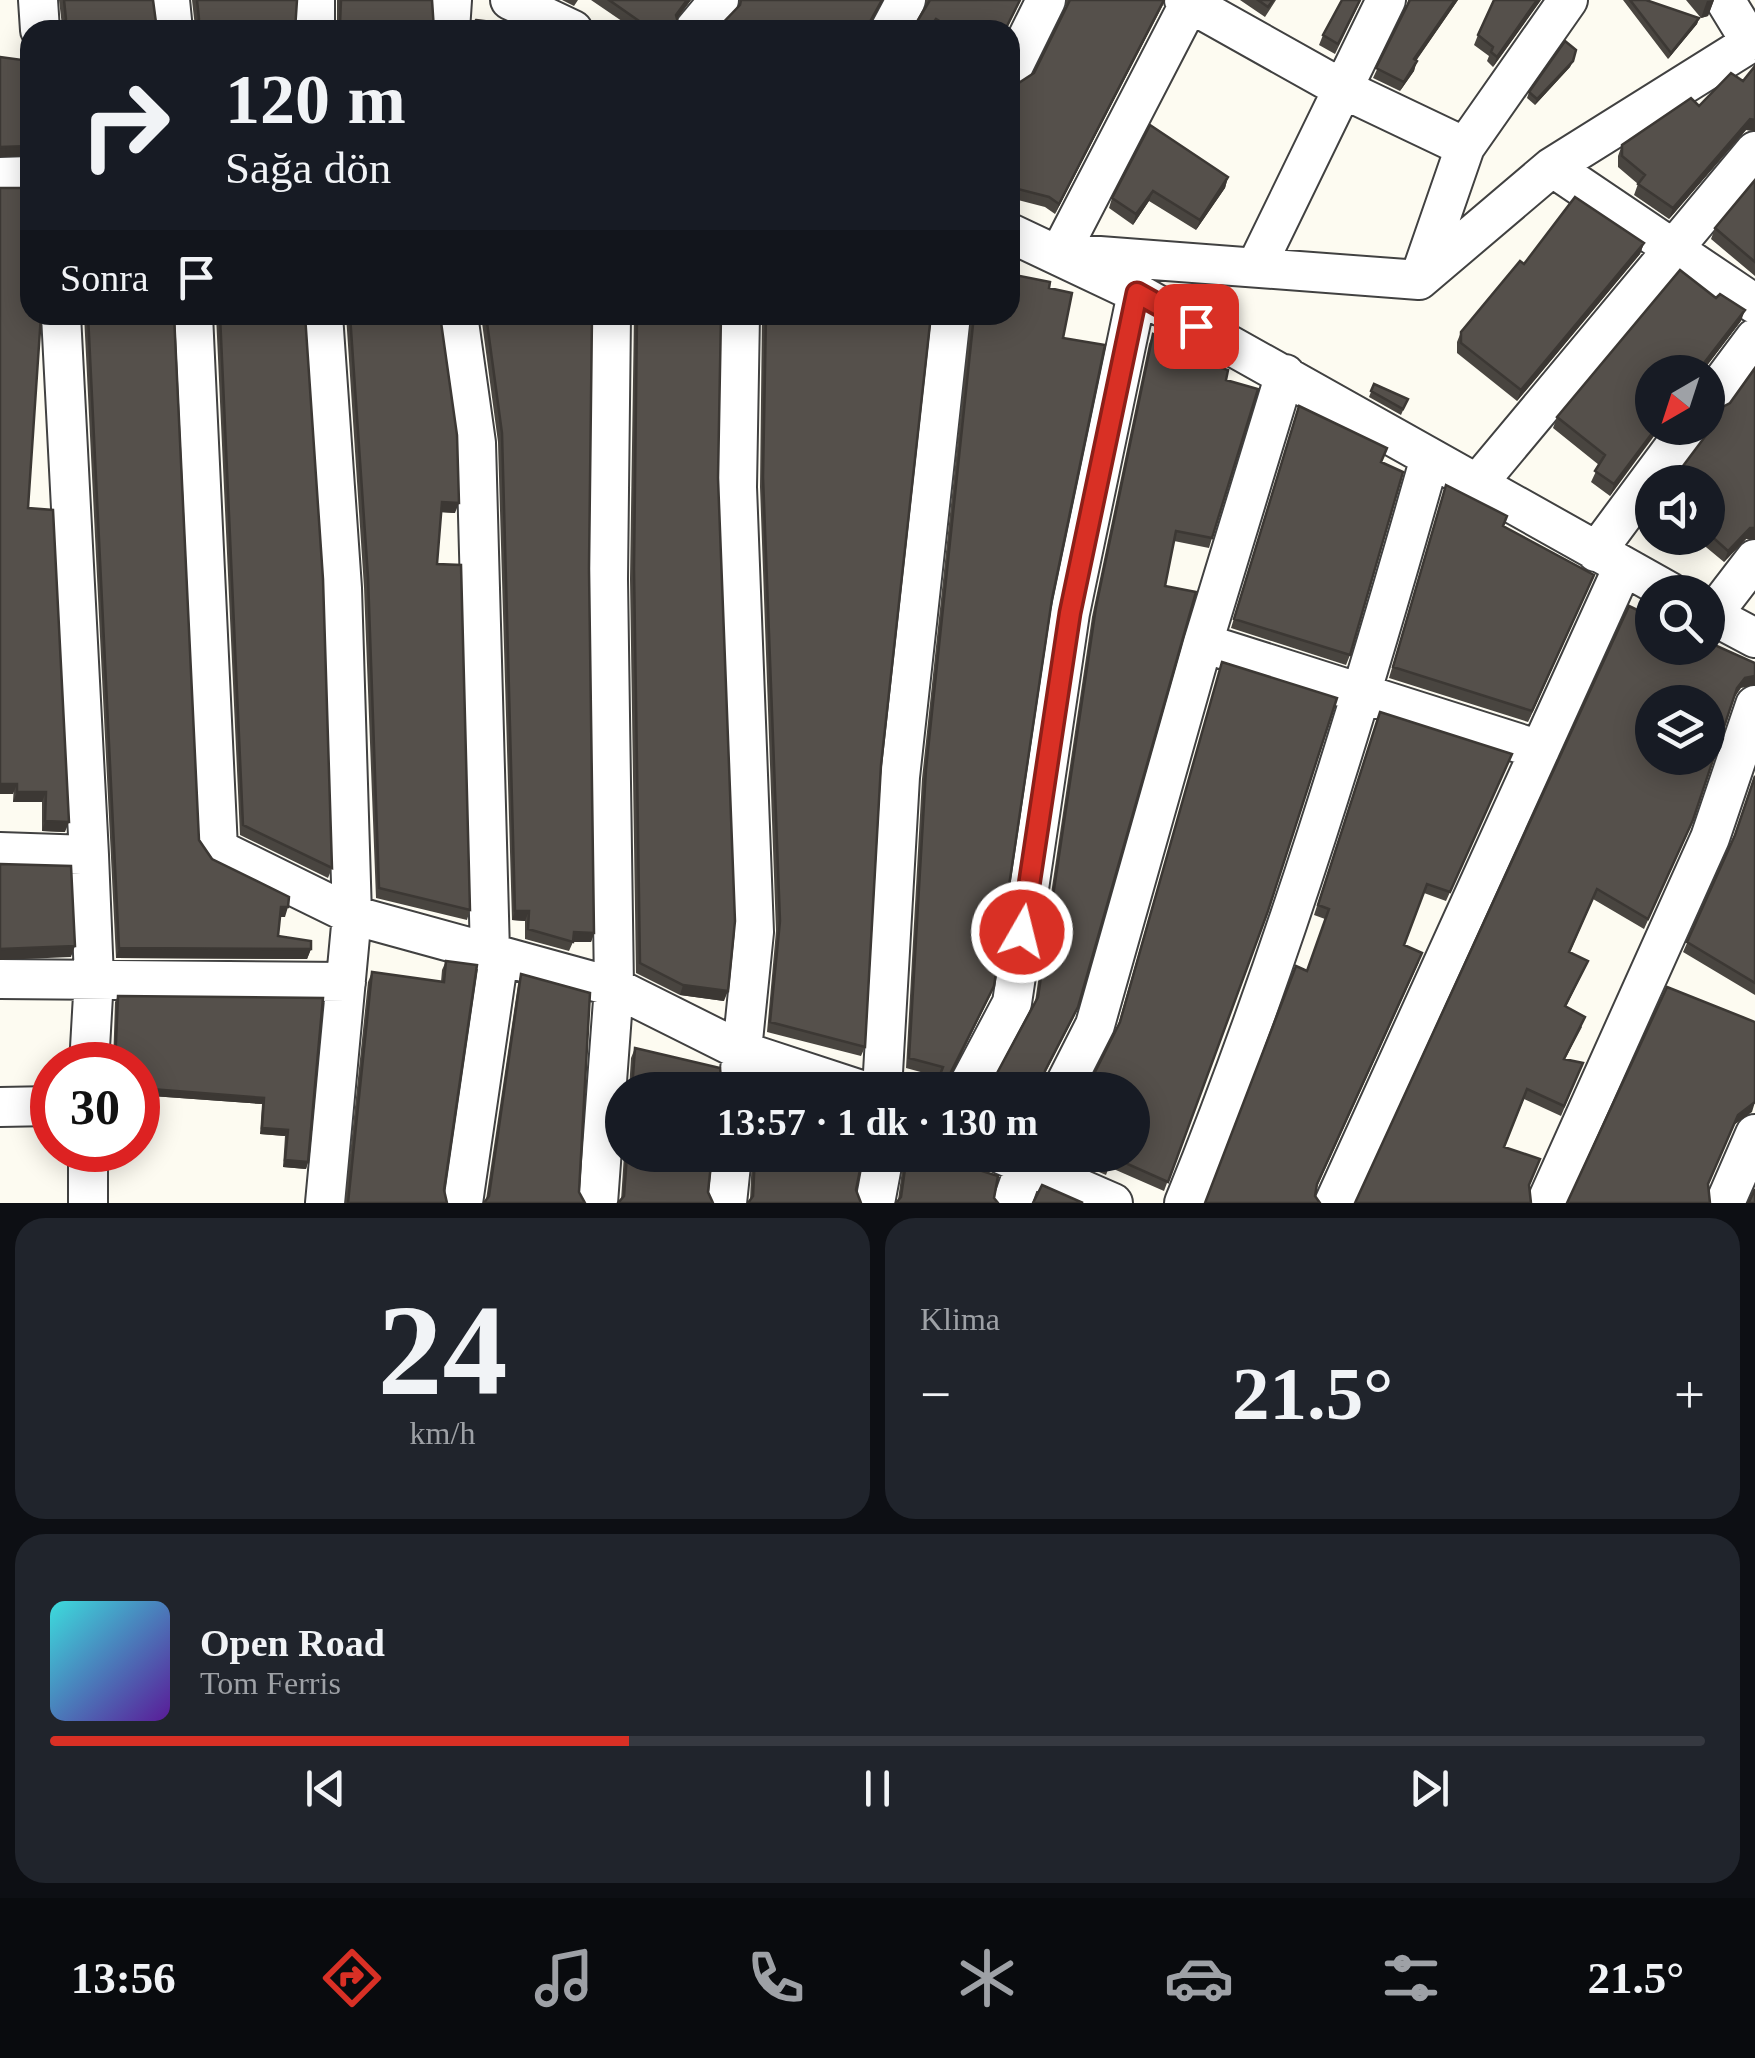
<!DOCTYPE html>
<html lang="tr">
<head>
<meta charset="utf-8">
<style>
	:root { --surface:#171b24; --page:#20242c; --text:#f1f3f6; --muted:#9ea1a6; --line:#363941; --accent:#d93025 }
	body { margin:0; font-family:Georgia,serif; background:var(--page); color:var(--text); height:100vh; display:flex; flex-direction:column; font-size:38px; white-space:nowrap }
	* { box-sizing:border-box; margin:0 }
	p { font-size:32px; color:var(--muted) }
	.icon { flex:none; width:55px; height:55px; fill:none; stroke:currentColor; stroke-width:2; stroke-linecap:round; stroke-linejoin:round }
	.map { position:relative; height:1203px; overflow:hidden }
	.details { display:flex; flex-direction:column; gap:15px; padding:15px; background:#0d0f14; flex:1 }
	.details>* { flex:none }
	.banner { position:absolute; left:20px; top:20px; width:1000px; height:305px; border-radius:30px; box-shadow:0 5px 25px #0003; background:#171b24; color:var(--text); overflow:hidden }
	.needle { width:65px; rotate:219deg }
	.fabs { position:absolute; left:1635px; top:355px; display:grid; gap:20px }
	.fabs a { display:grid; place-items:center; width:90px; height:90px; border-radius:50%; background:var(--surface); box-shadow:0 5px 25px #0003; font-size:50px }
	.speed { position:absolute; left:30px; top:1042px; display:flex; gap:20px; font-size:50px; font-weight:700; text-align:center }
	.speed>* { display:grid; place-content:center; width:130px; height:130px; border-radius:50%; background:var(--surface); box-shadow:0 5px 25px #0003; line-height:1 }
	.speed .limit { border:15px solid #d22; background:#fff; color:#111 }
	.pin { position:absolute; display:grid; place-items:center; width:85px; height:85px; color:#fff; margin:-42px; border-radius:20px; box-shadow:0 5px 15px #0006 }
	.me { position:absolute; width:110px; margin:-55px; rotate:8deg; stroke-linejoin:round; filter:drop-shadow(0 0 8px #0008) }
	.turn { display:flex; align-items:center; gap:35px; height:210px; padding:0 40px; font-size:45px }
	.turn .icon { width:130px; height:130px; stroke-width:2.5 }
	.turn b { display:block; font-size:70px; line-height:85px }
	.then { display:flex; align-items:center; height:95px; padding:0 40px; background:#0003; gap:20px; font-size:38px }
	.big { font-size:75px; font-weight:700; line-height:1.1 }
	.details .tile { flex:1; display:flex; flex-direction:column; justify-content:center; gap:15px; min-width:0; padding:0 35px; border-radius:30px; background:var(--page) }
	.details .dial { align-items:center; gap:0 }
	.dial b { font-size:130px; line-height:1 }
	.song { display:flex; align-items:center; gap:30px }
	.cover { width:120px; height:120px; border-radius:15px; background:linear-gradient(135deg,hsl(180 70% 55%),hsl(270 70% 35%)) }
	.played { height:10px; border-radius:5px; background:linear-gradient(90deg,var(--accent) 35%,var(--line) 35%) }
	.keys { display:flex; justify-content:space-around; direction:ltr }
	.heat { display:flex; justify-content:space-between; align-items:center; font-size:55px; direction:ltr }
	.details .tiles { flex:1; display:grid; gap:15px; grid-template-columns:1fr 1fr }
	.tile:last-child { grid-column:span 2 }
	.trip { position:absolute; left:605px; top:1072px; width:545px; height:100px; border-radius:50px; background:var(--surface); box-shadow:0 5px 25px #0003; font-weight:700; line-height:100px; text-align:center }
	.tab-bar { display:flex; height:160px; justify-content:space-around; align-items:center; background:#090b0e; color:var(--muted) }
	.tab-bar .icon { width:70px; height:70px }
	.tab-bar .selected { color:var(--accent) }
	.tab-bar b { font-size:45px; color:var(--text) }
	.map>svg:first-child { display:block }
	.lines { fill:none; stroke-linecap:round; stroke-linejoin:round }
	.street-casing { stroke:#414141; stroke-width:42 }
	.street { stroke:#fff; stroke-width:38 }
	.wall { fill:#494540 }
	.shaded-wall { fill:#3c3834 }
	.building { fill:#55504b; stroke:#3c3834; stroke-width:2.5; fill-rule:evenodd }
	.route-casing { stroke:#8d1f18; stroke-width:25 }
	.route { stroke:#d93025; stroke-width:18 }
</style>
</head>
<body>
<div class="map">
<svg width="1755" height="1203" viewBox="0 0 1755 1203">
	<rect width="100%" height="100%" fill="#fdfbf1"/>
	<g class="lines">
		<!-- street casing -->
		<g class="street-casing">
			<path id="street" d="M38,0L40,30
				M170,0L173,30
				M510,0L573,30
				M1184,0L1341,88L1465,147
				M1191,0L1060,253L1419,280L1552,167L1755,40
				M1725,0L1750,41
				M315,30V0
				M450,30L452,0
				M694,30L719,0
				M890,30L906,0
				M1010,73L1046,0
				M1552,167L1755,304
				M0,177L30,176
				M1010,233L1137,293L1670,592
				M1256,267L1386,0
				M1420,277L1465,147L1568,0
				M61,315L89,855L94,978L89,1065
				M193,315L218,849L352,915L614,987L742,1051L861,1090
				M323,315L342,588L352,915L325,1203
				M458,315L476,443L490,952
				M1708,401L1755,338
				M1477,484L1755,151
				M1596,552L1688,428
				M1708,613L1755,638
				M1712,615L1755,559
				M1203,643L1540,750
				M0,852L89,855
				M0,979L346,982
				M738,1090L754,932L737,487L740,315
				M882,1090L900,777L951,315
				M966,1090L1012,1003L1070,613L1137,293
				M1062,1090L1095,1025L1203,643L1285,374
				M0,1107L52,1106
				M88,1150V1203
				M1003,1155L1113,1203
				M463,1203L499,956
				M598,1203L614,987L608,579L611,315
				M727,1203L732,1155
				M875,1203L884,1155
				M1012,1203L1029,1155
				M1184,1203C1282,961 1358,712 1429,461
				M1334,1203L1623,567
				M1546,1203L1710,838L1755,705
				M1725,1203L1755,1134"/>
		</g>
		<!-- street -->
		<use href="#street" class="street"/>
	</g>
	<!-- wall -->
	<path class="wall" d="M59,0H153L62,26Z
		M192,0H297L195,27Z
		M337,0H432L434,30H337Z
		M562,0H578L574,6Z
		M591,0H691L677,19L680,30H635Z
		M925,0H1021L1006,30H934L932,29Z
		M1066,0H1165L1055,214L1045,207L1010,198V83L1014,86L1034,73L1066,7Z
		M1240,0H1276L1265,17Z
		M1361,0L1335,54L1319,45L1323,35Z
		M1408,0H1458L1416,61L1414,71L1400,91L1373,78L1407,5Z
		M1541,0L1493,67L1487,61L1489,56L1474,45L1478,35Z
		M1623,0H1646L1699,18L1697,24L1668,59Z
		M1686,0H1714L1708,16L1701,18Z
		M1576,50L1570,67L1535,105L1527,98L1529,92Z
		M1755,66V131L1746,130L1669,219L1634,195L1638,184L1618,167V156L1622,145L1699,106L1743,81Z
		M1228,177L1225,188L1196,230L1149,201L1133,225L1109,208L1112,198Z
		M1755,180V276L1711,239L1715,228Z
		M1644,243L1640,254L1517,401L1457,353V342L1461,332L1524,264Z
		M1049,288L1063,338L1052,599L994,986L990,996L939,1077L906,1068L922,779L971,315H1010Z
		M84,315H175L199,840L212,859L285,917H280L278,936L311,949L307,959L116,958Z
		M216,315H305L332,868L328,878L240,835Z
		M346,315H440L455,513L441,512L437,564L470,910L467,920L376,898L364,587Z
		M481,315H592L589,569L594,933L591,942H573L569,951L525,939V921L512,920L498,442Z
		M634,315H721L718,478L724,1001L680,995L636,973L630,579Z
		M762,315H931L881,765L865,1047L861,1056L767,1032L776,931L760,487Z
		M1741,321L1702,372H1652V428L1610,496L1591,482L1599,465L1553,428L1557,417Z
		M1153,334L1209,364L1226,380L1212,538L1209,548L1174,541L1078,1007L1074,1017L1044,1075L1043,1082L988,1090L1035,1002L1092,617L1149,344Z
		M1374,384L1408,399L1401,415L1369,397Z
		M1730,403L1746,539L1724,562L1695,538H1708L1707,434L1709,423L1713,412Z
		M1296,415L1381,463L1350,655L1346,665L1231,628Z
		M1446,485L1507,516L1504,526L1589,587L1528,722L1389,678Z
		M28,508L65,832L42,831V802H13Z
		M1669,538H1686L1678,546Z
		M1222,662L1268,911L1164,1191L1109,1167L1106,1175L1059,1155H1132L1118,1025Z
		M1741,688L1734,697L1689,830L1644,929L1593,899L1570,952L1588,961L1566,1007L1582,1027L1565,1059L1583,1063L1561,1116L1524,1099L1504,1147L1529,1186L1355,1203Z
		M1380,712L1512,754L1446,901L1424,893L1404,945L1419,962L1317,1187L1315,1196L1205,1203L1307,971L1325,919L1314,915Z
		M1755,775V995L1683,952L1734,838Z
		M446,961L444,1190L447,1203H345L368,982L372,972L441,982L442,970Z
		M521,974L579,1192L486,1200L518,984Z
		M118,996L323,998L308,1162L306,1169L283,1167L285,1136L260,1134L262,1104L138,1095V1065H113L115,1002Z
		M635,1048L721,1088L722,1090H629L631,1058Z
		M624,1155H712L621,1200Z
		M752,1155H863L750,1200Z
		M904,1155H950L948,1160L994,1198L898,1200Z"/>
	<!-- shaded-wall -->
	<path class="shaded-wall" d="M687,0H691L672,25L676,15Z
		M1165,0L1163,5L1055,214L1059,204Z
		M1455,0H1458L1410,69L1414,59Z
		M1537,0H1541L1493,67L1497,57Z
		M1714,0L1708,16L1701,18L1707,1Z
		M1699,18L1697,24L1668,59L1671,53Z
		M340,24L348,25L346,30H338Z
		M1417,61L1414,71L1400,91L1404,82Z
		M1573,61L1570,67L1535,105L1537,99Z
		M1750,119L1755,120V131L1746,130L1669,219L1673,208Z
		M30,146V156L0,157V147Z
		M1228,177L1225,188L1196,230L1200,220Z
		M1153,191L1149,201L1133,225L1136,214Z
		M1644,243L1640,254L1517,401L1521,390Z
		M1745,310L1741,321L1702,372H1697Z
		M1656,428H1660L1610,496L1614,484Z
		M442,502L459,503L455,513L438,512Z
		M1750,528H1755V540L1746,539L1724,562L1728,551Z
		M1594,575L1589,587L1528,722L1532,711Z
		M1755,676V685L1741,688L1734,698L1737,688L1745,678Z
		M0,784H17L13,794H0Z
		M17,792H46L42,802H13Z
		M45,821L69,822L65,832L42,831Z
		M281,907H288L285,917H277Z
		M515,911H529L525,921L512,920Z
		M574,932L594,933L591,942H571Z
		M75,946L71,957L0,960V949Z
		M119,948L311,949L307,959L116,958Z
		M683,985L728,991L724,1001L680,995Z
		M994,986L990,996L944,1090L947,1080Z
		M138,1088L264,1098L262,1104L138,1095Z
		M1755,1102L1752,1112L1734,1125L1738,1115Z
		M262,1128L288,1130L285,1136L260,1134Z
		M285,1160L308,1162L306,1169L283,1167Z"/>
	<!-- building -->
	<path class="building" d="M64,0H153L157,30H60L66,19Z
		M197,0H297L295,30H194L199,19Z
		M341,0H432L434,30H348V25L340,24Z
		M609,0H687L676,15L680,30H652Z
		M741,0H882L871,20L877,30H716L740,5Z
		M930,0H1020L1005,30H954L936,19L928,30H912Z
		M1070,0H1164L1059,204L1049,197L1010,187V83L1014,86L1034,73Z
		M1258,0H1273L1268,7Z
		M1342,0H1360L1338,44L1323,35Z
		M1410,0H1455L1414,59L1417,61L1404,82L1376,68Z
		M1494,0H1537L1497,57L1491,52L1493,47L1478,35Z
		M1630,0H1646L1699,18L1671,53Z
		M476,20L540,28L543,30H470Z
		M1565,41L1576,50L1573,61L1537,99L1529,92Z
		M0,57L30,61V146L0,147Z
		M1755,66V120L1750,119L1673,208L1638,184L1645,175L1622,156V145L1691,98L1699,106L1731,73L1743,81Z
		M1150,125L1228,177L1200,220L1153,191L1136,214L1112,198Z
		M1755,180V262L1715,228Z
		M0,188H30V315H41L28,508L53,510L69,822L45,821L46,792H17V784H0Z
		M1575,197L1644,243L1521,390L1461,343V332L1520,261L1524,264Z
		M1680,270L1716,298L1720,294L1745,310L1697,372H1652V428H1656L1614,484L1595,471L1605,455L1557,417Z
		M1010,274L1050,282L1049,288L1072,293L1063,338L1105,345L1052,599L994,986L947,1080L953,1090H934L943,1067L909,1058L926,769L974,315H1010Z
		M88,315H174L199,840L212,859L289,897L288,907H281L278,936L311,941V949L119,948Z
		M220,315H305L323,579L332,868L243,825Z
		M350,315H440L457,435L459,503L442,502L437,564L461,565L470,910L379,888L368,577Z
		M486,315H592L589,569L594,933L574,932L573,942L528,929L529,911H515L502,433Z
		M637,315H721L718,478L735,921L728,991L683,985L640,963L634,569Z
		M766,315H931L881,765L865,1047L770,1022L780,921L763,477Z
		M1153,334L1212,354L1209,364L1228,370L1226,380L1258,389L1212,538L1176,531L1165,586L1196,592L1078,1007L1045,1071L1043,1082L1048,1090H988L1038,997L1096,607Z
		M1755,368V528H1750L1728,551L1708,533V482H1671L1710,430L1713,412L1730,403Z
		M1374,384L1408,399L1403,409L1371,391Z
		M1299,406L1387,448L1381,462L1403,472L1350,655L1234,619Z
		M1446,485L1507,516L1503,526L1594,575L1532,711L1393,667Z
		M1629,606L1652,617V648H1708V642L1755,663V676L1745,678L1737,688L1693,820L1648,919L1597,889L1569,952L1588,961L1565,1006L1585,1017L1564,1059L1583,1063L1564,1106L1527,1089L1504,1147L1540,1159L1529,1185L1531,1203H1355ZM1652,702H1708V758H1652Z
		M1222,662L1337,698L1268,911L1168,1182L1112,1157L1109,1166L1085,1155H1132V1090H1086L1120,1022Z
		M1380,712L1512,754L1450,892L1427,884L1404,945L1422,953L1317,1184L1315,1196L1320,1203H1205L1296,966L1307,971L1329,909L1318,905Z
		M1755,776V983L1687,942L1735,835Z
		M0,864L71,866L75,946L0,949Z
		M446,961L477,965L444,1190L447,1203H348L372,972L444,982Z
		M521,974L590,993L579,1192L585,1203H484L489,1196Z
		M1667,987L1755,1022V1102L1738,1115L1708,1184L1710,1203H1567Z
		M118,996L323,998L308,1162L285,1160L288,1130L262,1128L264,1098L138,1088V1065H115Z
		M635,1048L720,1068L722,1090H632Z
		M765,1079L810,1090H765Z
		M627,1155H712L708,1192L713,1203H618L624,1196Z
		M755,1155H863L856,1190L861,1203H748L753,1196Z
		M907,1155H949L947,1160L998,1176L994,1198L998,1203H896L901,1197Z
		M1042,1185L1083,1203H1033Z
		M1755,1189V1203H1748L1749,1202Z"/>
	<g class="lines">
		<!-- route casing -->
		<g class="route-casing">
			<path id="route" d="M1022,932L1070,613L1137,293L1196,326"/>
		</g>
		<!-- route -->
		<use href="#route" class="route"/>
	</g>
</svg>
<div class="fabs">
<a><svg class="needle" viewBox="-14 -14 28 28"><path d="M0-13l5 13h-10z" fill="#e53935"/><path d="M0 13l5-13h-10z" fill="#9ea1a6"/></svg></a>
<a><svg class="icon" aria-label="sound" viewBox="0 0 24 24"><path d="M4 9h4l5-4v14l-5-4H4zM17 9q2 3 0 6"/></svg></a>
<a><svg class="icon" aria-label="search" viewBox="0 0 24 24"><circle cx="10" cy="10" r="6"/><path d="M15 15l6 6"/></svg></a>
<a><svg class="icon" aria-label="layers" viewBox="0 0 24 24"><path d="M12 4l9 5-9 5-9-5zM3 14l9 5 9-5"/></svg></a>
</div>
<div class="speed"><div class="limit">30</div></div>
<div class="pin" style="left:1196px;top:326px;background:#d93025"><svg class="icon" aria-label="arrive" viewBox="0 0 24 24"><path d="M6 21V4h12l-3 4 3 4H6"/></svg></div>
<svg class="me" style="left:1022px;top:932px" viewBox="-20 -20 40 40"><circle r="17" fill="#d93025" stroke="#fff" stroke-width="3"/><path d="M0-11L8 9 0 5-8 9z" fill="#fff"/></svg>
<div class="trip">13:57 · 1 dk · 130 m</div>
<div class="banner">
<div class="turn"><svg class="icon" aria-label="right" viewBox="0 0 24 24"><path d="M7 20v-9h11M14 6l5 5-5 5"/></svg><div><b>120 m</b>Sağa dön</div></div>
<div class="then">Sonra<svg class="icon" aria-label="arrive" viewBox="0 0 24 24"><path d="M6 21V4h12l-3 4 3 4H6"/></svg></div>
</div>
</div>
<section class="details">
<div class="tiles">
<div class="tile dial"><b>24</b><p>km/h</p></div>
<div class="tile"><p>Klima</p>
<div class="heat"><a>−</a><b class="big">21.5°</b><a>+</a></div>
</div>
<div class="tile">
<div class="song"><i class="cover"></i><div><b>Open Road</b><p>Tom Ferris</p></div></div>
<div class="played"></div>
<div class="keys"><svg class="icon" aria-label="previous" viewBox="0 0 24 24"><path d="M18 5L8 12l10 7zM5 5v14"/></svg><svg class="icon" aria-label="pause" viewBox="0 0 24 24"><path d="M8 5v14M16 5v14"/></svg><svg class="icon" aria-label="next" viewBox="0 0 24 24"><path d="M6 5l10 7-10 7zM19 5v14"/></svg></div>
</div>
</div>
</section>
<nav class="tab-bar">
<b>13:56</b>
<svg class="icon selected" aria-label="directions" viewBox="0 0 24 24"><path d="M12 3l9 9-9 9-9-9zM9 14v-3h6M13 9l2 2-2 2"/></svg>
<svg class="icon" aria-label="music" viewBox="0 0 24 24"><path d="M9 18V5l10-2v13"/><circle cx="6" cy="18" r="3"/><circle cx="16" cy="16" r="3"/></svg>
<svg class="icon" aria-label="phone" viewBox="0 0 24 24"><path d="M5 4h4l2 5-3 2q2 4 5 5l2-3 5 2v4C11 20 4 13 5 4z"/></svg>
<svg class="icon" aria-label="climate" viewBox="0 0 24 24"><path d="M12 3v18M4 7l16 10M4 17L20 7"/></svg>
<svg class="icon" aria-label="car" viewBox="0 0 24 24"><path d="M5 17H2v-5l4-1 3-4h7l3 4 3 1v5h-3M9 17h6M6 11h13"/><circle cx="7" cy="17" r="2"/><circle cx="17" cy="17" r="2"/></svg>
<svg class="icon" aria-label="filters" viewBox="0 0 24 24"><path d="M4 7h16M4 17h16"/><circle cx="9" cy="7" r="2"/><circle cx="15" cy="17" r="2"/></svg>
<b>21.5°</b>
</nav>
</body>
</html>
